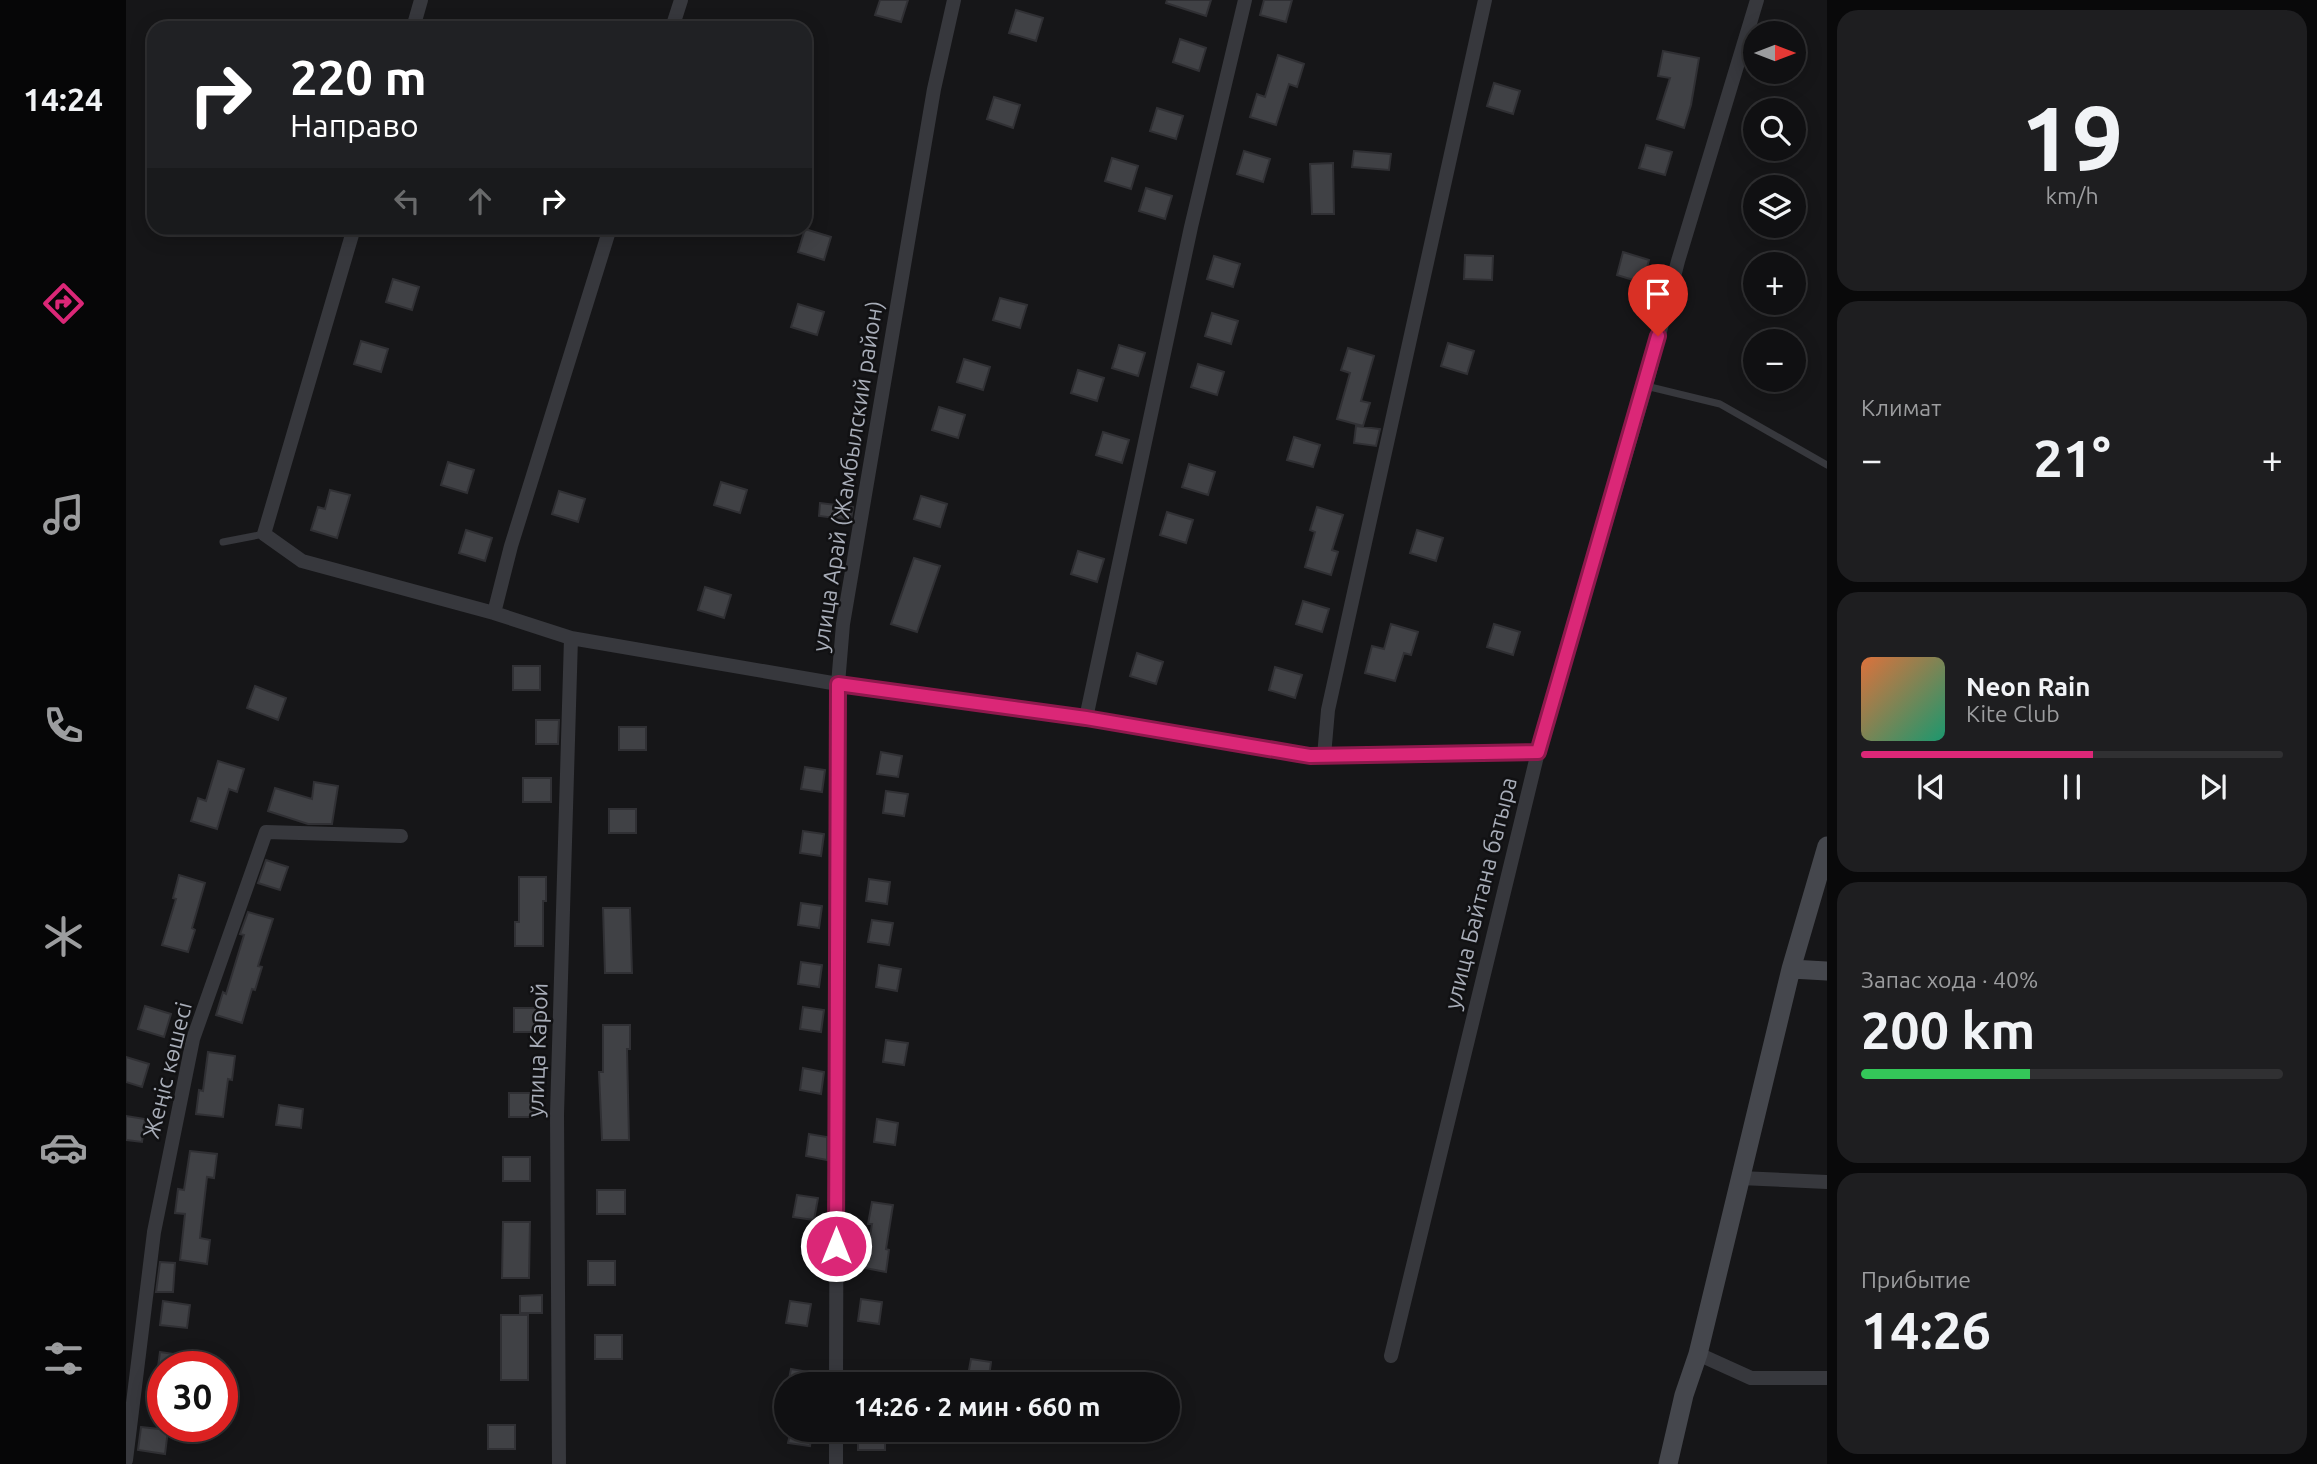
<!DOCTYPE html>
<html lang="ru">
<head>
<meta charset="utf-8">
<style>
	:root { --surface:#101012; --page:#1e1e20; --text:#f1f3f6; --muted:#9c9d9f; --line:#303032; --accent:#db2777 }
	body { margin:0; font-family:Ubuntu,sans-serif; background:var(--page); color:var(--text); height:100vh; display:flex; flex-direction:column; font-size:26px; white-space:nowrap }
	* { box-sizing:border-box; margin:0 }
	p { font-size:23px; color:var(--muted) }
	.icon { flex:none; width:38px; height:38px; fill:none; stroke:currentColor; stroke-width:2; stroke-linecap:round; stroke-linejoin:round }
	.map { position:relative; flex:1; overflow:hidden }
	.details { display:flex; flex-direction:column; gap:10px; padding:10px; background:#09090a; width:490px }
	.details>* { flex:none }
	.banner { position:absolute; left:21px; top:21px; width:665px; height:214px; border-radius:21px; box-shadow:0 4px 18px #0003,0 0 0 2px var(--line); background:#202124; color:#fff; overflow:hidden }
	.needle { width:46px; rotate:90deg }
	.tools { position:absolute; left:1617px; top:21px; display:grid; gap:14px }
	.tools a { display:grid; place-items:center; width:63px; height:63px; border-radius:50%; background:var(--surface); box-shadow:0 4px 18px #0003,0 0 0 2px var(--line); font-size:35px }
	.speed { position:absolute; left:21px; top:1351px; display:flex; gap:14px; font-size:35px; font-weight:700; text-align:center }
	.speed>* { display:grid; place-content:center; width:91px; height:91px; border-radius:50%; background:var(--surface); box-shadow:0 4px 18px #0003,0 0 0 2px var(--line); line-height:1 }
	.speed .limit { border:10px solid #d22; background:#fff; color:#111 }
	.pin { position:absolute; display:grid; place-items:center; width:60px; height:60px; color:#fff; margin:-72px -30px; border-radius:50% 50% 50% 0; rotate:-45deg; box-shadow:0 0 7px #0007 }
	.pin .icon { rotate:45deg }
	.me { position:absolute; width:77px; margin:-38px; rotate:0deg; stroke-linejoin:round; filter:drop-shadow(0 0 5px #0008) }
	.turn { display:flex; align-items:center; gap:24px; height:147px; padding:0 28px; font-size:32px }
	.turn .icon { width:91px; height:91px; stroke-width:2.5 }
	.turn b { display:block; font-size:49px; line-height:60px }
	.lanes { display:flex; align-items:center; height:66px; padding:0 28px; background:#0003; justify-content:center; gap:35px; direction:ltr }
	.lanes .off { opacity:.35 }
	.big { font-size:52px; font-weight:600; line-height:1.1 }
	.details .tile { flex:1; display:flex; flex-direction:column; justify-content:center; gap:10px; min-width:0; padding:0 24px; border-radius:21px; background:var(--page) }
	.details .dial { align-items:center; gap:0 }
	.dial b { font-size:91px; line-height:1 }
	.song { display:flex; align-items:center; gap:21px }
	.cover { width:84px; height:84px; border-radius:10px; background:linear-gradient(135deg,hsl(20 70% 55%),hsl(160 70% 35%)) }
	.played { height:7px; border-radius:4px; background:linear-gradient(90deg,var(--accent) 55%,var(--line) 55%) }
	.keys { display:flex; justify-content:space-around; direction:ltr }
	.heat { display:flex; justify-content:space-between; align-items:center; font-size:38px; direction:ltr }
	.charge { height:10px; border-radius:5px; background:linear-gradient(90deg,#34c759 40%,var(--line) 0) }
	.trip { position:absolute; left:648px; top:1372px; width:406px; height:70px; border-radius:35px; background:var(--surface); box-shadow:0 4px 18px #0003,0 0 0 2px var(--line); font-weight:600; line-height:70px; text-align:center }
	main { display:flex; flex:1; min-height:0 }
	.tab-bar { display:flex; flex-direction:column; width:126px; justify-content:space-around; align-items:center; background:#060607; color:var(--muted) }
	.tab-bar .icon { width:49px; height:49px }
	.tab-bar .selected { color:var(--accent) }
	.tab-bar b { font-size:32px; color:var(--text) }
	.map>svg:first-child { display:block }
	.building { fill:#404145; stroke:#303034; stroke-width:2 }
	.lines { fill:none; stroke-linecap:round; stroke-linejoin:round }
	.lane { stroke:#37383d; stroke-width:7 }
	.street { stroke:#37383d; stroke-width:14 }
	.secondary { stroke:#45474d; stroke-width:19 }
	.route-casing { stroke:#8e194d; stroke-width:18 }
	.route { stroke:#db2777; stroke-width:12 }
	.labels { text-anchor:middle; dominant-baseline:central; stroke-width:5; stroke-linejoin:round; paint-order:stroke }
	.street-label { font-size:23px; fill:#a8adb8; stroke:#111113 }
</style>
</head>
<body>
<main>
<nav class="tab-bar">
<b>14:24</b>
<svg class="icon selected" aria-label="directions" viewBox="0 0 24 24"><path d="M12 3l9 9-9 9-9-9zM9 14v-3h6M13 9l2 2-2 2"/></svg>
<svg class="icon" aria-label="music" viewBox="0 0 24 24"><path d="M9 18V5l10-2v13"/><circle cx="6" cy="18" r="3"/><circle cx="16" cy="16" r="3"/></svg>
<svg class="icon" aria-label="phone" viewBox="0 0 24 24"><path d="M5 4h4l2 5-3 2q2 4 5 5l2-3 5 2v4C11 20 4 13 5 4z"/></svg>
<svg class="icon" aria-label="climate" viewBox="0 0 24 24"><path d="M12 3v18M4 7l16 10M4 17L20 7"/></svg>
<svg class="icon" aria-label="car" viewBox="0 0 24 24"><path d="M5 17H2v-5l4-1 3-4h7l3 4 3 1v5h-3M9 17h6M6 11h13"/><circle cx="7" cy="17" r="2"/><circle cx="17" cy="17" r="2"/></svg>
<svg class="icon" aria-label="filters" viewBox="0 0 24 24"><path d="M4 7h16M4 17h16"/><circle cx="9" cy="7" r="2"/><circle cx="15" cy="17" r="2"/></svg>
</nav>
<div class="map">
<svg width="1701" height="1464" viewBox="0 0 1701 1464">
	<rect width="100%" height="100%" fill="#161618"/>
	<!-- building -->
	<path class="building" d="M754,0H782L775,22L749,15Z
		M1041,0H1085L1080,16L1040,3Z
		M1138,0H1166L1160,22L1134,15Z
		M890,10L917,18L910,41L883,33Z
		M1054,39L1080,48L1073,71L1047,62Z
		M1537,51L1573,58L1565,105L1558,128L1531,119L1544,78L1532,76Z
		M1152,55L1178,64L1171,87L1163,84L1150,125L1124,117L1131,94L1139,97Z
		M1368,83L1394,91L1387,114L1361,106Z
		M868,97L894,105L887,128L861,119Z
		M1031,108L1057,116L1050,139L1024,131Z
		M1520,145L1546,152L1539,175L1513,168Z
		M1118,151L1144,159L1137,182L1111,174Z
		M1228,151L1265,154L1263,170L1226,167Z
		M986,158L1012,166L1005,189L979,181Z
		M1207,163L1208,214H1186L1184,164Z
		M1020,188L1046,196L1039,219L1013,211Z
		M679,229L705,237L698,260L672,252Z
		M1497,252L1523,260L1517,283L1491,275Z
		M1339,255L1367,256L1366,280L1338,279Z
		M1088,256L1114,264L1107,287L1081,279Z
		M267,279L293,287L286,310L260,302Z
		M874,298L901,305L894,328L867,320Z
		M672,304L698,312L691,335L665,327Z
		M1086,313L1112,321L1105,344L1079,336Z
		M235,341L262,349L255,372L228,364Z
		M1322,343L1348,351L1341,374L1315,366Z
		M993,345L1019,353L1012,376L986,368Z
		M1222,348L1248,356L1235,401L1244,403L1237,426L1211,419L1224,373L1215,370Z
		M838,359L864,367L857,390L831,382Z
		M1072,364L1098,372L1091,395L1065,387Z
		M952,370L978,378L971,401L945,393Z
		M813,407L839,415L832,438L806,430Z
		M1230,426L1254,429L1250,446L1228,443Z
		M977,432L1003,440L996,463L970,455Z
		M1168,437L1194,445L1187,467L1161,460Z
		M322,462L348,470L341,493L315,485Z
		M1063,464L1089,472L1082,495L1056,487Z
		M595,482L621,490L614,513L588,505Z
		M204,490L224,495L211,538L185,530L192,507L199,509Z
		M433,491L459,499L452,522L426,514Z
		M795,496L821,504L814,527L788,519Z
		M694,503L727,507L725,520L693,516Z
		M1191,507L1217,515L1206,550L1212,552L1205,575L1179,567L1189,532L1184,530Z
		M1041,512L1067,520L1060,543L1034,535Z
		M340,530L366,538L359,561L333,553Z
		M1291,530L1317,538L1310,561L1284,553Z
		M952,551L978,559L971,582L945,574Z
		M788,558L814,566L791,632L765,624Z
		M579,587L605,595L598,618L572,610Z
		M1177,601L1203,609L1196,632L1170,624Z
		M1265,624L1292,632L1285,655L1278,653L1269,681L1239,673L1246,646L1258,649Z
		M1368,624L1394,632L1387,655L1361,647Z
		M1011,653L1037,662L1030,684L1004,676Z
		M387,666H414V690H387Z
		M1149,667L1176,675L1169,698L1143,690Z
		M129,686L160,698L152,720L121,708Z
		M410,720H433L432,744H410Z
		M493,727H520V750H493Z
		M755,752L776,756L772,777L751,774Z
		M92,761L118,769L111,792L103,789L91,829L65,821L72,798L80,801Z
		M679,767L699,770L696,792L675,789Z
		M397,778H425V802H397Z
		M188,782L212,786L206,824H182L142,811L149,788L186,799Z
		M760,791L782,794L778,816L757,813Z
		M483,809H510V833H483Z
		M677,831L698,834L695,856L674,853Z
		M140,860L162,867L154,890L132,883Z
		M53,875L79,883L66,928L69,930L62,952L36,945L50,899L47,898Z
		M393,877H420V901H417V946H389V922H393Z
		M743,879L764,882L761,904L740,901Z
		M675,903L696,906L693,928L672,925Z
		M477,908H504L506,973H479Z
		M122,912L147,919L132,966L136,967L129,990L126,989L116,1023L90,1015L97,992L100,994L118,935L114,934Z
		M746,920L767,923L763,945L742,942Z
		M675,962L696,965L693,987L672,984Z
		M753,965L775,969L771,991L750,987Z
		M19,1006L45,1014L38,1037L12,1029Z
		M677,1007L698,1010L695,1032L674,1029Z
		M388,1008H416V1032H388Z
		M477,1025H504V1049H501L503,1140H476L473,1072H477Z
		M760,1040L782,1043L778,1065L757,1062Z
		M82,1052L109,1056L106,1080L102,1079L97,1117L70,1114L73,1090L77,1091Z
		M0,1057L23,1064L16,1087L0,1082Z
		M677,1068L698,1072L695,1094L674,1090Z
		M383,1093H410V1117H383Z
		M153,1105L177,1109L175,1128L150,1125Z
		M0,1116L19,1119L16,1142L0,1140Z
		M751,1119L772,1123L769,1145L748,1142Z
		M683,1134L701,1137V1160L680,1156Z
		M64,1151L91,1154L88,1178L81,1177L74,1238L84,1240L81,1264L54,1260L59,1214L49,1213L52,1189L58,1190Z
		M377,1157H404V1181H377Z
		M471,1190H499V1214H471Z
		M671,1195L692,1198L688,1220L667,1217Z
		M746,1202L767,1205L760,1249L763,1250L760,1272L739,1268L746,1224H742Z
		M377,1222H404L403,1278H376Z
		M462,1261H489V1285H462Z
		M34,1262L49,1263L47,1292H30Z
		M416,1295V1313H394V1296Z
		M735,1299L756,1302L753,1324L732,1321Z
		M37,1301L64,1305L61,1328L34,1325Z
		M664,1301L685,1304L681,1326L660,1323Z
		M375,1315H402V1380H375Z
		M469,1335H496V1359H469Z
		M34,1352L76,1358V1367H32Z
		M845,1359L865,1362L862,1384L841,1381Z
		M665,1369L700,1375V1384H662Z
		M362,1425H389V1449H362Z
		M15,1427L42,1430L39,1454L12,1450Z
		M665,1430H686L684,1446L662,1443Z
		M732,1430H759V1450H732Z"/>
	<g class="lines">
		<!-- lane -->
		<path class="lane" d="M1520,386L1594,404L1701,465
			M97,542L138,534"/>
		<!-- street -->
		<path class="street" d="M287,28L295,0
			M546,28L555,0
			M228,228L138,534L176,561L368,613L445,638L712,684L960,718L1184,756L1412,752
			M368,613L385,546L484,228
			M960,718L1065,227L1119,0
			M1198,756L1202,710L1359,0
			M1614,1178L1701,1182
			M1572,1354L1625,1378H1701
			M1265,1356L1412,752L1520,386L1552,261L1631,0
			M710,1384L712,684L717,624L808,89L828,0
			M0,1460L28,1232L67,1039L140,832L275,836
			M433,1464L431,1114L445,638
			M710,1464V1430"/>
		<!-- secondary -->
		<path class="secondary" d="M1665,969L1701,971
			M1542,1464L1558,1395L1572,1354L1665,969L1701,846"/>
	</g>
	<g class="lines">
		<!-- route casing -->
		<g class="route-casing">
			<path id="route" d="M710,1246L712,684L960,718L1184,756L1412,752L1532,336"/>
		</g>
		<!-- route -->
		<use href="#route" class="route"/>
	</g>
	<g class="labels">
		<!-- street labels -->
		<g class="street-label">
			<text transform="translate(721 476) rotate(-81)">улица Арай (Жамбылский район)</text>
			<text transform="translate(1354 893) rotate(-76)">улица Байтана батыра</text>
			<text transform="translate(411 1050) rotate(-88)">улица Карой</text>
			<text transform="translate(41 1070) rotate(-76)">Жеңіс көшесі</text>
		</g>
	</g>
</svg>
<div class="tools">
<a><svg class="needle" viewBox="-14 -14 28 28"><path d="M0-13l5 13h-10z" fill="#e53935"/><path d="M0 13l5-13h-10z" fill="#9c9d9f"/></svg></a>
<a><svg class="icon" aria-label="search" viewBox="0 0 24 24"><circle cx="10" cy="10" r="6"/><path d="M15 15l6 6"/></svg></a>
<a><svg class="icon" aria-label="layers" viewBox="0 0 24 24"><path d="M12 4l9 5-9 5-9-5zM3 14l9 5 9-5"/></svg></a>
<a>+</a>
<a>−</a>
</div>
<div class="speed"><div class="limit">30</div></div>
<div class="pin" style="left:1532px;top:336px;background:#d93025"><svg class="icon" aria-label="arrive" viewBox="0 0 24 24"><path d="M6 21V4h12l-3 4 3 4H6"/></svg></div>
<svg class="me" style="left:710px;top:1246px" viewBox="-20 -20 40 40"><circle r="17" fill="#db2777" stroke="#fff" stroke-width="3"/><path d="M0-11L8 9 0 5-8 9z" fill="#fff"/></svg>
<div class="trip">14:26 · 2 мин · 660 m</div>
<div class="banner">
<div class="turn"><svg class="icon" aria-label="right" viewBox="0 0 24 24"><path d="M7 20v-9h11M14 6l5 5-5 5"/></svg><div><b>220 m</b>Направо</div></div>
<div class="lanes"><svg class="icon off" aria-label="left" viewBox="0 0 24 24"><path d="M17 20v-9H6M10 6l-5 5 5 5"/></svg><svg class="icon off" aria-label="ahead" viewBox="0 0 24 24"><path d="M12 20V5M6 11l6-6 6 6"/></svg><svg class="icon" aria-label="right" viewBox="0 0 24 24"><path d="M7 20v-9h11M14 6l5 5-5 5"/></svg></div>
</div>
</div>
<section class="details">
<div class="tile dial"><b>19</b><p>km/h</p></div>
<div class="tile"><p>Климат</p>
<div class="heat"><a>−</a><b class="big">21°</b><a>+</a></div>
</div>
<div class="tile">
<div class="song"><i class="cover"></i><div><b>Neon Rain</b><p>Kite Club</p></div></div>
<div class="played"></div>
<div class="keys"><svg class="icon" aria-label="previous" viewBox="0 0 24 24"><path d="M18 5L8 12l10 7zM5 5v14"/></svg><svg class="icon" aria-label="pause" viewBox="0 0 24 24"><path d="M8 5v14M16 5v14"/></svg><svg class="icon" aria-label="next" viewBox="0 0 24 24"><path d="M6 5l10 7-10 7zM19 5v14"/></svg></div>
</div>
<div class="tile"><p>Запас хода · 40%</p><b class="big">200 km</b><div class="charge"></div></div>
<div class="tile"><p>Прибытие</p><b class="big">14:26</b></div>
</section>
</main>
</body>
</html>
